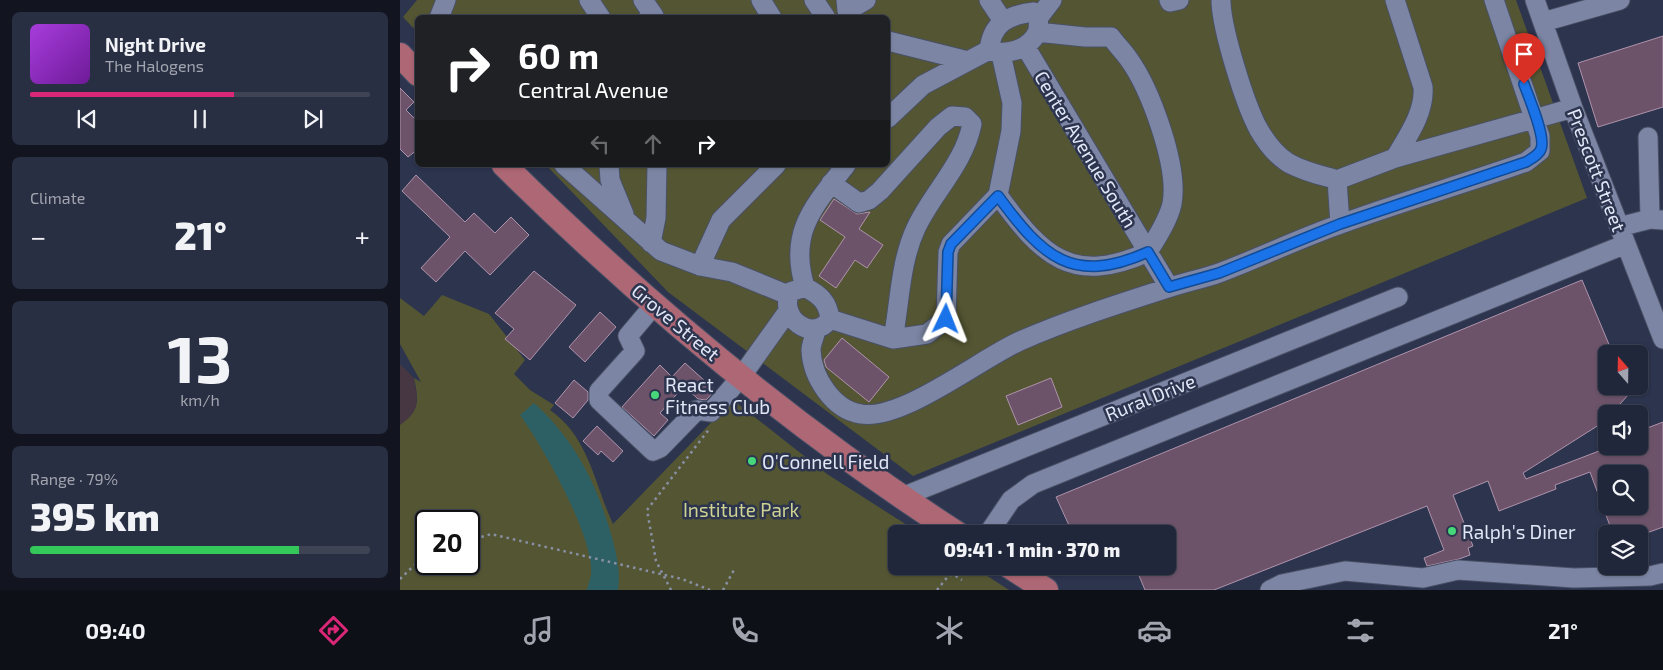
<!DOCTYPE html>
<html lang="en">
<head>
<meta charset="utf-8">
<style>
	:root { --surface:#21273a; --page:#292f42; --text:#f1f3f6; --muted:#a2a5af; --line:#3e4454; --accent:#db2777 }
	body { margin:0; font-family:"Exo 2",sans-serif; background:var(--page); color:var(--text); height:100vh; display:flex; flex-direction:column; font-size:19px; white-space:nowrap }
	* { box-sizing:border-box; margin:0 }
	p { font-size:16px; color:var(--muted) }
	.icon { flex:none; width:28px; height:28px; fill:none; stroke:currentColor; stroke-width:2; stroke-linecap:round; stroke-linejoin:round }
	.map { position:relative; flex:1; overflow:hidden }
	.panel { display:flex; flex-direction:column; gap:12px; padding:12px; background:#121520; width:400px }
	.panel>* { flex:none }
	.hud { position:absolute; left:15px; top:15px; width:475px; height:152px; border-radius:8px; box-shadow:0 1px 4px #0004,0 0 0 1px var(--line); background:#202124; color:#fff; overflow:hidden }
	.needle { width:32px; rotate:340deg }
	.controls { position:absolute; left:1198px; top:345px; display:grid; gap:10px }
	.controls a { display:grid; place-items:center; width:50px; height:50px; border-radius:8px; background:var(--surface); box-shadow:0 1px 4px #0004,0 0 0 1px var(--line); font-size:25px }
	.speed { position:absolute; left:15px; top:510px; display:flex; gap:10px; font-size:25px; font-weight:700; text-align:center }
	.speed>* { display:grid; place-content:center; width:65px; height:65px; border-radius:50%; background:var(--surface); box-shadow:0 1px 4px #0004,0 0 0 1px var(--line); line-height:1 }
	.speed .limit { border:2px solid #111; border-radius:8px; background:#fff; color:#111 }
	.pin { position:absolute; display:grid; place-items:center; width:42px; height:42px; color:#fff; margin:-51px -21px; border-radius:50% 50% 50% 0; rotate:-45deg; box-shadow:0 0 5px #0007 }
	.pin .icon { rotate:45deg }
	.me { position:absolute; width:55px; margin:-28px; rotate:2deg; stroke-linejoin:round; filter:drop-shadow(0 0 4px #0008) }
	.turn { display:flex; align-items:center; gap:18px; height:105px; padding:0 20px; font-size:22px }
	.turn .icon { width:65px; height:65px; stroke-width:2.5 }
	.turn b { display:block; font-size:35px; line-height:42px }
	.lanes { display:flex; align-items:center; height:48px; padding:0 20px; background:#0003; justify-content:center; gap:25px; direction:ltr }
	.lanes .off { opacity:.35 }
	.big { font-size:38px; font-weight:800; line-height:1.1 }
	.panel .tile { flex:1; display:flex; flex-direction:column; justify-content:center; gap:8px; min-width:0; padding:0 18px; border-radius:8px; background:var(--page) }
	.panel .dial { align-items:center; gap:0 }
	.dial b { font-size:65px; line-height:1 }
	.song { display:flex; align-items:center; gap:15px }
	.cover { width:60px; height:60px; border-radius:8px; background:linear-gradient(135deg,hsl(280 70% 55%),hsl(280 70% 35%)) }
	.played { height:5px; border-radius:2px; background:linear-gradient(90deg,var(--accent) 60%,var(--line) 60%) }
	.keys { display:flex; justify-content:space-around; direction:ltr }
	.heat { display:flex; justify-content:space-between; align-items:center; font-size:28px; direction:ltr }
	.charge { height:8px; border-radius:4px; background:linear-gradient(90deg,#34c759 79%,var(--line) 0) }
	.trip { position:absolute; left:488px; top:525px; width:288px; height:50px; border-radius:8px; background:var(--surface); box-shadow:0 1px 4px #0004,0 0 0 1px var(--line); font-weight:800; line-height:50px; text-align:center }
	.tabs { display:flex; height:80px; justify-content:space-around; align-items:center; background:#0d1017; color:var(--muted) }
	.tabs .icon { width:35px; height:35px }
	.tabs .selected { color:var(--accent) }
	.tabs b { font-size:22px; color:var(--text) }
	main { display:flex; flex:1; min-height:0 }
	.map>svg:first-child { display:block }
	.education { fill:#473743 }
	.green { fill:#545633; fill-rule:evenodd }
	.water { fill:#2d6064 }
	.building { fill:#6c536a; stroke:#af93ac; fill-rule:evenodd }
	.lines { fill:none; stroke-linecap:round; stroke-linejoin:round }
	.minor-casing { stroke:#495066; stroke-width:21 }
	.major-casing { stroke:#495066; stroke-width:26 }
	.path { stroke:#8990a5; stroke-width:2.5; stroke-dasharray:2.5 4; stroke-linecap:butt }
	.minor { stroke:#7c86a4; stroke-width:19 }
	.major { stroke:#ae6774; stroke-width:24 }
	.route-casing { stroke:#114b97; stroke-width:12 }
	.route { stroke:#1a73e8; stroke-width:9 }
	.poi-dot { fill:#45d77a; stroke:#2c344e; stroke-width:2 }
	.labels { text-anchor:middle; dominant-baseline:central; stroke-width:5; stroke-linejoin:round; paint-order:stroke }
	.street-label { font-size:19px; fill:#e1e7f7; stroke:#2c344e }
	.poi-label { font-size:19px; fill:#e1e7f7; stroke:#2c344e; text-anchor:start }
	.park-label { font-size:19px; fill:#ced392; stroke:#2c344e }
</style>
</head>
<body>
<main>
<section class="panel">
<div class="tile">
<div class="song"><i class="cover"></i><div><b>Night Drive</b><p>The Halogens</p></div></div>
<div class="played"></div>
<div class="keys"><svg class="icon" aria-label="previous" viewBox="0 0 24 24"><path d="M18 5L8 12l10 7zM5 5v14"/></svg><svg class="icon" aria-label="pause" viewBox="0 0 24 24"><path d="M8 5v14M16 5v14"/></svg><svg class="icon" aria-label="next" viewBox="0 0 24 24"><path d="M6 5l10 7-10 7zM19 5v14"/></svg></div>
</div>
<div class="tile"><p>Climate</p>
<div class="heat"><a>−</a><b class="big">21°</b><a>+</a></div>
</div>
<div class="tile dial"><b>13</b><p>km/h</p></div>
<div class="tile"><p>Range · 79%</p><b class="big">395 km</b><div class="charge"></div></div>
</section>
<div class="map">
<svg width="1263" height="590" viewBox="0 0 1263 590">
	<rect width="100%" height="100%" fill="#2c344e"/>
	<!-- education -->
	<path class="education" d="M0,364L14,378L17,397L16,407L11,417L0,425Z"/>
	<!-- green -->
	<path class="green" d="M17,0H1116L1187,198L513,476L268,292L146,165H488V18H18L17,32L3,17Z
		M42,295L89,314L125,360L114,374L130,390L154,405L150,410C189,437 194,483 213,524L333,400L427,474L521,534H496V566H572L609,590H0V425C20,411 19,401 14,378L21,382L0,344V298L24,316ZM26,521H69V564H26Z"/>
	<!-- water -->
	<path class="water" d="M134,403C174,439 196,482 211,534C216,552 221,571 218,590H187C188,585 190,580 191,575C195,538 142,445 120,415Z"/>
	<!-- building -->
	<path class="building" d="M1263,36V107L1198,127L1178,63Z
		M0,88L14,102L6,110L18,122V149L8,157L0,149Z
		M16,175L65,222L74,213L95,233L111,217L129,235L90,275L65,251L36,282L21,268L50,237L2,191Z
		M434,199L457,214L470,212L459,229L483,245L467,268L455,260L436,288L419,276L445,237L420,220Z
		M134,271L176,305L130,360L105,339L114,329L95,313Z
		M1182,280L1213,354H1206V386H1226L1229,394L1211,414H1206V418L1202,423L1123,473L1126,479L1212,446H1221L1223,451L1239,446L1246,442L1242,430L1263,422V527L1244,534H1213L1190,472L1155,485L1156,489L1099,511L1088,481L1053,495L1073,546L1068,548L1070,555L1059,559L1027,566L1024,558L1044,550L1027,506L814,590H745L735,566H766V534H673L656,497ZM1206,474H1239V506H1206Z
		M200,312L216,327L185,362L169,347Z
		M442,338L489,377L469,402L426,367L424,360Z
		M285,363L315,390L306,400L298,399L284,386L260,413L268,420L254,436L222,407L260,365L272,377Z
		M651,378L662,407L618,425L606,396Z
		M174,380L188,392V400L173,418L155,403Z
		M197,426L223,451L213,462L201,451L198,455L183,441Z"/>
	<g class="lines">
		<!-- minor casing -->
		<g class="minor-casing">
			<path id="minor" d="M189,0L201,18
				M243,0L254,16L248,18
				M361,0L372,18
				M414,0L426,18
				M446,0L447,11L466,0
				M589,0L603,21
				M769,0L770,2L779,0
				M1135,0L1173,108L1263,339
				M821,2C822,30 845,105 859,130C866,142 875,154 887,162C901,171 921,175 937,180
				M634,12L639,17C638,21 639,29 637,33C628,50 606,56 589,50C592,23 608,15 634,12Z
				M639,17L652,0
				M39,18L46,0
				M1143,22L1220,0
				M488,41L568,61
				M625,46L748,252C757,237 768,221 772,204C779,166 750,88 728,58C723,51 716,44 711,37H685L637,32
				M488,118L523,85L589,50
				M1248,137L1250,219
				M995,158L1173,108
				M164,165L261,251L300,266L332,272L388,295
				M209,165L210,180L224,214
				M937,180L995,158C1008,136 1025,112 1023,87L995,0
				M937,180L940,224
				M431,183L459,203L469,200L480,191L538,127L552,116L565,117L572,124C564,164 533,192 516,228C500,262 500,302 493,339
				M598,195C642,256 672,286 748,252L769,287
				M1219,227L1250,219L1263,220
				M251,243L256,218L257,165
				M300,266L321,220L376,165
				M405,287C388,232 414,206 446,165
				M405,287C420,295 428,302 430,319C412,344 378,317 390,292Z
				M255,304L228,336L235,351L199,391V400L253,451L260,448L297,410L311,412L341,377L388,311
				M430,319L493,339L527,334L546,319L548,252L551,244L598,195L611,131L612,103L601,54
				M416,330C415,336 411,344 411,350C412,377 433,410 461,414C502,421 580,359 620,341C668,320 718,304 768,288C785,282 802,279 819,273C859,258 898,239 938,225C1000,202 1064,184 1126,162L1140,151V136L1094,0
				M502,497L998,297
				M588,534L611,500L633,484L1226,244
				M870,590L882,584L945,571L1023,578L1058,570L1174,578L1250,576L1263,573"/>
		</g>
		<!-- major casing -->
		<g class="major-casing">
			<path id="major" d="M0,55L18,74
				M104,165C243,302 393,428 558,534
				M609,566L646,590"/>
		</g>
		<!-- path -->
		<path class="path" d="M69,541L91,534L282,579L310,590
			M0,579L26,554
			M271,590L256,561L247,510L310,428
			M323,590L335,568
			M537,590L549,575H554L562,580"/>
		<!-- minor -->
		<use href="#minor" class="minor"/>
		<!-- major -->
		<use href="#major" class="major"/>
	</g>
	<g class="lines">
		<!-- route casing -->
		<g class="route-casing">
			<path id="route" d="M546,319L548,252L551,244L598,196C642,256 672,286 748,252L769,287L819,273L940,224L1126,162C1131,159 1139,155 1141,149C1146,137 1129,98 1124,84"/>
		</g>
		<!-- route -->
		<use href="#route" class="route"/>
	</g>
	<!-- markers -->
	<g class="poi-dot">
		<circle cx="255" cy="395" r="5"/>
		<circle cx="352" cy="461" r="5"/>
		<circle cx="1052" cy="531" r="5"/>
	</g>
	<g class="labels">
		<!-- street labels -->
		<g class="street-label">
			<text transform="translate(686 149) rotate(59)">Center Avenue South</text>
			<text transform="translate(1197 170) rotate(69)">Prescott Street</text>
			<text transform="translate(276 322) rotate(40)">Grove Street</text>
			<text transform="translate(750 397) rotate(-22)">Rural Drive</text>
		</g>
		<!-- poi labels -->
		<g class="poi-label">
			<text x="265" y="384">React<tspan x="265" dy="22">Fitness Club</tspan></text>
			<text x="362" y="461">O'Connell Field</text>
			<text x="1062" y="531">Ralph's Diner</text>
		</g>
		<!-- park labels -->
		<g class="park-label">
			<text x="341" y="509">Institute Park</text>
		</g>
	</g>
</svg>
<div class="controls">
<a><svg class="needle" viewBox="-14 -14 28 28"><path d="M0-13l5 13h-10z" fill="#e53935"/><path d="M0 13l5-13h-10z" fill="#a2a5af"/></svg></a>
<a><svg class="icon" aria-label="sound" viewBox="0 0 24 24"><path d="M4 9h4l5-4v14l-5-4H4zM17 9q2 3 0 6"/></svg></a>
<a><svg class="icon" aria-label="search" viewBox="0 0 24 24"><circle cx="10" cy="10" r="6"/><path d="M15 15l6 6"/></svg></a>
<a><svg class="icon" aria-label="layers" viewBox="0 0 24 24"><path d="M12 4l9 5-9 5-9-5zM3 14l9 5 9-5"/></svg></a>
</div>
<div class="speed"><div class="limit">20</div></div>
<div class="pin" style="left:1124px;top:84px;background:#d93025"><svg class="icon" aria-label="arrive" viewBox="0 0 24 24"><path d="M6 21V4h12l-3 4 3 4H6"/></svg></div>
<svg class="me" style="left:546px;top:319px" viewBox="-20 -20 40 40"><path d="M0-17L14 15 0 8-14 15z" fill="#1a73e8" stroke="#fff" stroke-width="4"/></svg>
<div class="trip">09:41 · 1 min · 370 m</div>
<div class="hud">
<div class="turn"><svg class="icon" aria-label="right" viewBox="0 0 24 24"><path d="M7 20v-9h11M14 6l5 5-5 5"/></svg><div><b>60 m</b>Central Avenue</div></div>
<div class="lanes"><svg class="icon off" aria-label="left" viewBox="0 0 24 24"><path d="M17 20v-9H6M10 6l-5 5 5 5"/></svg><svg class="icon off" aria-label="ahead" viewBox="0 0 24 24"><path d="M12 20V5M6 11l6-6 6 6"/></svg><svg class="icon" aria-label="right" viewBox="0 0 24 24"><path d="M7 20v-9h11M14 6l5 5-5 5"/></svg></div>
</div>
</div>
</main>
<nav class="tabs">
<b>09:40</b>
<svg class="icon selected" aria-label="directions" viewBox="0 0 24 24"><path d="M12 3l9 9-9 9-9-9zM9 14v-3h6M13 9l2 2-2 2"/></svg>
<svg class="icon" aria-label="music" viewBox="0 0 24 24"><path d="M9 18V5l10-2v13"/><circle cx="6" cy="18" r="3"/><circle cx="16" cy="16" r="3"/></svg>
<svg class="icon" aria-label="phone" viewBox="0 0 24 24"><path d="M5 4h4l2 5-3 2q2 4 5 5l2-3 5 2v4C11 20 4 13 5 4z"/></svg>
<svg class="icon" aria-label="climate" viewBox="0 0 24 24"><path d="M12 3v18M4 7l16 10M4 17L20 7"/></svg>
<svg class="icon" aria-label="car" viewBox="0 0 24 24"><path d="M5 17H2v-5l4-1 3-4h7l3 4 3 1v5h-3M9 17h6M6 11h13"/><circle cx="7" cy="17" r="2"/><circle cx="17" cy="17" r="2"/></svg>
<svg class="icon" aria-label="filters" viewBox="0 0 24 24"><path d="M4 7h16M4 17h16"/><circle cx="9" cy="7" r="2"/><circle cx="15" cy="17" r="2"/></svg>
<b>21°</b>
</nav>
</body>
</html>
